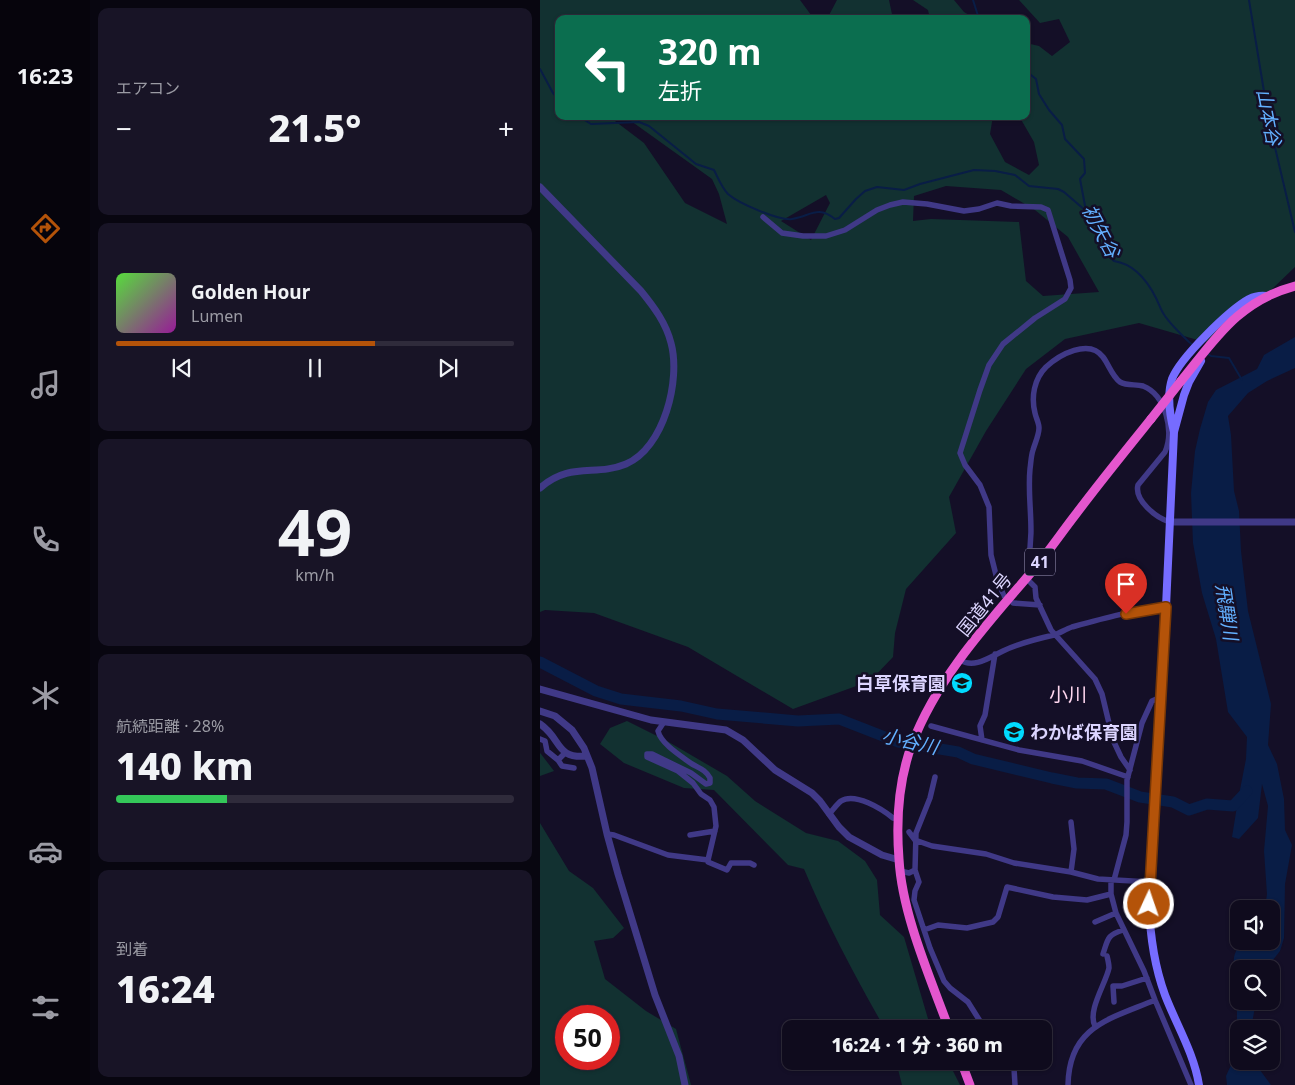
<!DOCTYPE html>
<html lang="ja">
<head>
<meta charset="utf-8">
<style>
	:root { --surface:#0f0b1d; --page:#181426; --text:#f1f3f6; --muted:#9b9ba4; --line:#2f2b3b; --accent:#b45309 }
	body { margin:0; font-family:"Noto Sans","Noto Sans JP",sans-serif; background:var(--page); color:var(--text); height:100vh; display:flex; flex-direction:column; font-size:19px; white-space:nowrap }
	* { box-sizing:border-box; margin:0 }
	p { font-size:16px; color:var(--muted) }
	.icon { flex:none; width:28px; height:28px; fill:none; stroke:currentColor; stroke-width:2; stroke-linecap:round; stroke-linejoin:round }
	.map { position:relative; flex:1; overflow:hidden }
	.sheet { display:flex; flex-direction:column; gap:8px; padding:8px; background:#080610; width:450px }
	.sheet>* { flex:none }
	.hud { position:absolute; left:15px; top:15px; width:475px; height:105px; border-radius:10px; box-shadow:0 1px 4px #0004,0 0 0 1px var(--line); background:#0b6e4f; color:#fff; overflow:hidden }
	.fabs { position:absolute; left:690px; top:900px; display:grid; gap:10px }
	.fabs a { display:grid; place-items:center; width:50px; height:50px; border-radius:10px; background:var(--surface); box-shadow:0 1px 4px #0004,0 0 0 1px var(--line); font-size:25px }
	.speed { position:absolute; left:15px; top:1005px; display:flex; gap:10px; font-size:25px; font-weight:700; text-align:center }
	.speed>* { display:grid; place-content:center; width:65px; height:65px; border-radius:50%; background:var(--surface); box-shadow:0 1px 4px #0004,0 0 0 1px var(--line); line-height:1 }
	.speed .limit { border:8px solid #d22; background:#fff; color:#111 }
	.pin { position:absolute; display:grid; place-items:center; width:42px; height:42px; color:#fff; margin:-51px -21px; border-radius:50% 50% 50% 0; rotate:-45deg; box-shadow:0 0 5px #0007 }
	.pin .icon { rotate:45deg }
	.me { position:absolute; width:55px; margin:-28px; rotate:3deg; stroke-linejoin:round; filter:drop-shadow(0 0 4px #0008) }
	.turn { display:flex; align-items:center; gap:18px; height:105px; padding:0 20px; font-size:22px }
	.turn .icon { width:65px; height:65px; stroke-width:2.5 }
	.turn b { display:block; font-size:35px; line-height:42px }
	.big { font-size:38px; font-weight:800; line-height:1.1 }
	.sheet .widget { flex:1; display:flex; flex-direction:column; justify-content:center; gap:8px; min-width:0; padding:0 18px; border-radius:10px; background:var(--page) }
	.sheet .dial { align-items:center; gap:0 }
	.dial b { font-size:65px; line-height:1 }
	.song { display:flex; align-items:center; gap:15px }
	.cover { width:60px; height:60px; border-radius:8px; background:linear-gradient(135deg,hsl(110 70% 55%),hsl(300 70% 35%)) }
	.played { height:5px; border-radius:2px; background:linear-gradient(90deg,var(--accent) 65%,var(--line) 65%) }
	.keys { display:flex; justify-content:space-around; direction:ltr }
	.heat { display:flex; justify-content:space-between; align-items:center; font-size:28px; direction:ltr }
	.charge { height:8px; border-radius:4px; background:linear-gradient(90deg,#34c759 28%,var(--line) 0) }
	.trip { position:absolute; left:242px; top:1020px; width:270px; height:50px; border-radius:10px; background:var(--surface); box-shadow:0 1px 4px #0004,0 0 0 1px var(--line); font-weight:800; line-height:50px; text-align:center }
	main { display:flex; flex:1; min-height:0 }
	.dock { display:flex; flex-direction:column; width:90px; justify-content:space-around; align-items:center; background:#06040c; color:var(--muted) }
	.dock .icon { width:35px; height:35px }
	.dock .active { color:var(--accent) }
	.dock b { font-size:22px; color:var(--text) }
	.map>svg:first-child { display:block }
	.green { fill:#123131; fill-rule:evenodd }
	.water { fill:#091d46 }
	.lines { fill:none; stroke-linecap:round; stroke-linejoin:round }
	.stream { stroke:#091d46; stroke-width:2 }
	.river { stroke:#091d46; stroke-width:11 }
	.minor { stroke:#403987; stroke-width:5.5 }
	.tertiary { stroke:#403987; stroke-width:7 }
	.secondary { stroke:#766cff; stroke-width:8 }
	.trunk { stroke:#e456ce; stroke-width:9 }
	.trunk-bridge { stroke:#e456ce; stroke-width:9 }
	.route-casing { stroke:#753606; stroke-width:12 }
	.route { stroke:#b45309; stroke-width:9 }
	.labels { text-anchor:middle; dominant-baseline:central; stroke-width:5; stroke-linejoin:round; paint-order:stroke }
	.shield { fill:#140f27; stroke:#a09abe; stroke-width:1 }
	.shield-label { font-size:16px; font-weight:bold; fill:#dcd5ff }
	.street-label { font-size:18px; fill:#dcd5ff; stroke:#140f27 }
	.poi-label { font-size:18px; font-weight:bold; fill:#dcd5ff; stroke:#140f27; text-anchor:end }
	.water-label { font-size:19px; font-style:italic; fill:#63b0ff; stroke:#140f27 }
	.neighbourhood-label { font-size:19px; fill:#ffd7ef; stroke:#140f27 }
</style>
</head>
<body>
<main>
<nav class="dock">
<b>16:23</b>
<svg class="icon active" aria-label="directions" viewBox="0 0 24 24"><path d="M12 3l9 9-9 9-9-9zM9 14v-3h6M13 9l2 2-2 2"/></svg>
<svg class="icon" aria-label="music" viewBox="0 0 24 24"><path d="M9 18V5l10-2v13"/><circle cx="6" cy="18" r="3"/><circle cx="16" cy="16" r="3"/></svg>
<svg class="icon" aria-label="phone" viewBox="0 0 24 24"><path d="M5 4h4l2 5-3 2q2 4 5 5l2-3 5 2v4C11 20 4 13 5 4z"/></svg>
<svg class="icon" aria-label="climate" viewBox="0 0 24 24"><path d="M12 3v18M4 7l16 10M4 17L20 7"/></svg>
<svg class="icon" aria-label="car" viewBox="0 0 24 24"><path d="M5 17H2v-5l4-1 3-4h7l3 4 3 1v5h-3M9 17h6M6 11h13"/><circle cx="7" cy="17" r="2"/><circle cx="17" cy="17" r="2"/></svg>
<svg class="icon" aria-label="filters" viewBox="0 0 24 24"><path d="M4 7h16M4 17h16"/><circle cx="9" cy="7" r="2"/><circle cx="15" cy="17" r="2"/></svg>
</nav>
<section class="sheet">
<div class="widget"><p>エアコン</p>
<div class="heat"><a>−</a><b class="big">21.5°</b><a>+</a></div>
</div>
<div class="widget">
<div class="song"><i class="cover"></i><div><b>Golden Hour</b><p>Lumen</p></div></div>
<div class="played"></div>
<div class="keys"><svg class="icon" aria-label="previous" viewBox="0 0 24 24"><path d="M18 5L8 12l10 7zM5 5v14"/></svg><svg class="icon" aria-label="pause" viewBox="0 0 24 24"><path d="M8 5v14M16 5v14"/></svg><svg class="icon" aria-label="next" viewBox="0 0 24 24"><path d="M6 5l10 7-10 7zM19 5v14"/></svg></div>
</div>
<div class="widget dial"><b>49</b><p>km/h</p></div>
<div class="widget"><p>航続距離 · 28%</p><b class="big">140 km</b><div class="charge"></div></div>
<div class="widget"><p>到着</p><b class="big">16:24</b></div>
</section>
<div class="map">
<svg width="755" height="1085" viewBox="0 0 755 1085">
	<rect width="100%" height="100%" fill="#140f27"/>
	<!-- green -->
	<path class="green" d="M0,0H260L274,19H19V67L15,65L19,78V116H60L71,118L104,143L145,203L187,224L179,194L172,179L84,116H453L450,134L465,162L489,175L499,165L494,142L479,116H486V43L499,46L512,56L530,42L519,19L500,23L479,0H755V267L728,293L668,343L599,323L525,339L486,369L446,431L409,497L416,533L366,589L355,633L353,657L330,681L253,709L148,647L54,613L5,610L0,612ZM406,186L461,190L495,210L528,237L559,292L503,296L486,281L479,222L391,219L373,221L374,196ZM286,195L290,203L271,240L241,221Z
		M297,0H349L353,19H287Z
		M373,0H414L424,12L436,19H390L388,10Z
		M87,721L127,741L187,776L215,801L266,833L298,841L325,861L337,880L340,915L364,937L391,1029H345C315,976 288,926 264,869L248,865L174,790L144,788L84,763L60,744L70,728Z
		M0,753L1,754L14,771L0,776Z
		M0,823L29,871L53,888L84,928L73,938L54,941L65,979L106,1011L136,1029L151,1085H0ZM26,1016H69V1059H26Z
		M356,1061H408L420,1085H362Z"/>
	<!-- water -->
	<path class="water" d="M755,337V368L727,381L708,393L688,416L691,435L694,491L699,511L701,551L708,611L731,704L728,745L737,764L744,799L745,830L752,845L745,884L744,938L740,951L726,969H699V979C692,963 691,955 703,941H731V909H725L727,894L724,851L728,806L722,784L718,818L699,839L692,837L698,800L706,759L707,737L688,712L676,639L662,593L653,543L651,493L655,451L660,429L668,402L676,390L717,369L724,355Z
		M700,1001H716L711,1029H699V1061H716L717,1066L731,1085H687L686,1076L692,1063L697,1033V1010Z"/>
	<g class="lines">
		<!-- stream -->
		<path class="stream" d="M433,0L439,19
			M709,0L729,122L755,232
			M0,69L13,93L19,99
			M486,71L496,79L499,94L509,110L522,125L525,139L544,159L545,173L540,179L546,211
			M38,116L51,124L99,122L109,126L156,164L174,170C178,178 182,188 188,194C198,203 239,221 252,219C271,216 277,205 295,219L299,218L316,199L325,191L337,187L364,190L380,184L434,170L455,171L475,175L489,186L518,189L524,192L546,211L565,231L571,258L574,261C594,264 607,280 616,298C619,304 621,311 625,316C631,325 641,334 649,342L653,345
			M668,354L671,356L689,358L702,380"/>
		<!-- river -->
		<path class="river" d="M0,662L56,691L81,699L141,706L177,714L258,721L299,719L358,742L418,752L433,759L512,778L537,783L566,784L600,797L633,802L649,810L667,804L693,806L707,791"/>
		<!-- minor -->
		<path class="minor" d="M223,217L242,233L263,236H286L305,230L337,210L350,205L363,202L387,204L424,211L439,209L457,203L471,206L501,207L508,210L530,280L531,288L525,299L495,318L463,344L449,365L440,390L420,453L425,465L440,485L449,507L451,555L457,579L464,596
			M496,567L488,560C495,528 487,499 490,469C491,462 491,456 493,450C495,443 499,435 499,428C499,423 496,418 495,413C491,397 494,379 506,367C519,355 549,338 563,357C569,365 572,376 580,382C587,386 596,384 603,386C626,395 634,431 625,452L598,485C594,500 616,518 630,522
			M486,578L495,587L496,598L511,630L555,679L562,694L573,740L581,757L590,770
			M473,603L500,605
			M420,660C434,669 450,657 463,651C480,643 496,639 514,635C520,633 526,629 532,627C561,619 597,609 626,607
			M391,726L479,750L542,761L588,777
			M0,739L5,741L7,751L18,760L25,753
			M442,740L440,726L445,715L455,654
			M18,760L22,766L34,768
			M395,777L390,798L376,833L375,870L379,882L375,891L374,900L390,948L404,981L410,988L428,1002L445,1029
			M289,814C293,810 296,805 301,801C315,792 342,809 353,818
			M531,822L534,849L531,872
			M369,832L375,840L392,846L446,854L474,863L531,872L558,879L610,882
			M67,834L74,835L128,855L168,860L176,826L174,807L170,800L161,794L153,783L138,771L107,757V754H112L151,773L166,784L170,783V778C166,770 159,768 152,764C141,756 121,744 118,731L124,722
			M150,835L175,831
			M168,860V862L187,870L191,863H210L214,865
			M360,871L369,873L375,870
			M571,880V894L576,913L604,971L615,1000L651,1085
			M574,880L586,835L587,822V780L602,723L612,701L621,697
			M555,922L576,913
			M384,930L398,925L427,928L453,922L458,917L467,887L513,897L547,900L571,894
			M563,954C568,939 567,935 583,930
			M574,1002L573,986H582L607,978
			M555,1026C547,1011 566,983 569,968C569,964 568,960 567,956
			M472,1061L474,1068L475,1085
			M528,1085C529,1026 570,1019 615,1000"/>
		<!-- tertiary -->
		<path class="tertiary" d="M0,187L101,291C114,307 126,323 131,343C141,380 124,448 86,464C55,477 31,461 0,488
			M630,522H755
			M0,689L111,720L186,730L203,740L235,770L272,793L280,801L299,827L309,837L342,855L359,860
			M0,711L15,716L32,730L44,748L52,768L67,834L78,874L115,995L139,1056L145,1085
			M0,724C22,739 15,759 47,756"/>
		<!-- secondary -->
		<path class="secondary" d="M634,432C630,416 627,394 632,379C640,358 689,310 709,299C715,296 720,295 727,296
			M659,1085C654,1053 636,1024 625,995C614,965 610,935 609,904L626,607L634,432L644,395L649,382L661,361"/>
		<!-- trunk -->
		<path class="trunk" d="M641,381C676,338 699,301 755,286
			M409,1029C390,977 362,914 359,859C356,821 359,779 372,744C398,676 449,622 495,568C509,551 522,532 536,514C560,482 586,450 611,419
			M421,1061L430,1085"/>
		<!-- trunk-bridge -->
		<path class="trunk-bridge" d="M611,419L641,381"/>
	</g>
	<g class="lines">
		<!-- route casing -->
		<g class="route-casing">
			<path id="route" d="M586,614L626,607L609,904"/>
		</g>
		<!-- route -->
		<use href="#route" class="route"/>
	</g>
	<!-- icons -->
	<defs>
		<g id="school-disc" transform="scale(1.125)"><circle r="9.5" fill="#01dbff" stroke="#140f27"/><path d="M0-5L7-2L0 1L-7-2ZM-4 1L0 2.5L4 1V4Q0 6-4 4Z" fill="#111"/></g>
	</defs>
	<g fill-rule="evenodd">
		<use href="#school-disc" x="422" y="683"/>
		<use href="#school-disc" x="474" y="732"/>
	</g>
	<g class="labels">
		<!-- shield labels -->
		<rect class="shield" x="485" y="548.5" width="30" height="27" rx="4"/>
		<g class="shield-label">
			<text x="500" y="562">41</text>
		</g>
		<!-- street labels -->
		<g class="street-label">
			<text transform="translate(444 604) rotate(-51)">国道41号</text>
		</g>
		<!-- poi labels -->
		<g class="poi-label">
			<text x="406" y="683">白草保育園</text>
			<text x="490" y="732" text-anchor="start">わかば保育園</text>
		</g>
		<!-- water labels -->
		<g class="water-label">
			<text transform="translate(729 117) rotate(79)">山本谷</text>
			<text transform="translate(561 231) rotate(62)">初矢谷</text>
			<text transform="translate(687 612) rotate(81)">飛騨川</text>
			<text transform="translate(370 741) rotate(13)">小谷川</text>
		</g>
		<!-- neighbourhood labels -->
		<g class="neighbourhood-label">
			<text x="528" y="694">小川</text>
		</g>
	</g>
</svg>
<div class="fabs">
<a><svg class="icon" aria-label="sound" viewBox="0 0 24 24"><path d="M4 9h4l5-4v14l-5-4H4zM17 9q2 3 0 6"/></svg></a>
<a><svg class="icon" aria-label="search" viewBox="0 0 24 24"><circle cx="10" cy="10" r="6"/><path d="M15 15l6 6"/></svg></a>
<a><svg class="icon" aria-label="layers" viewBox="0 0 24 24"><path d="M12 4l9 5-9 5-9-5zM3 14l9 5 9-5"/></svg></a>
</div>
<div class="speed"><div class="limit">50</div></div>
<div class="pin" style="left:586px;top:614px;background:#d93025"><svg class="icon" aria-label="arrive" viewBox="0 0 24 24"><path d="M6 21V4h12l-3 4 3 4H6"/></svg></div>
<svg class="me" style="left:609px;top:904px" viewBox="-20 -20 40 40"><circle r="17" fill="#b45309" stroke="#fff" stroke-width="3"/><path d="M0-11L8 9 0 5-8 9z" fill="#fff"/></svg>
<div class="trip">16:24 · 1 分 · 360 m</div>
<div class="hud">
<div class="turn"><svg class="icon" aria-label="left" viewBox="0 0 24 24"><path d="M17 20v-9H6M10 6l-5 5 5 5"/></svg><div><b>320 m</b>左折</div></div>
</div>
</div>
</main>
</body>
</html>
